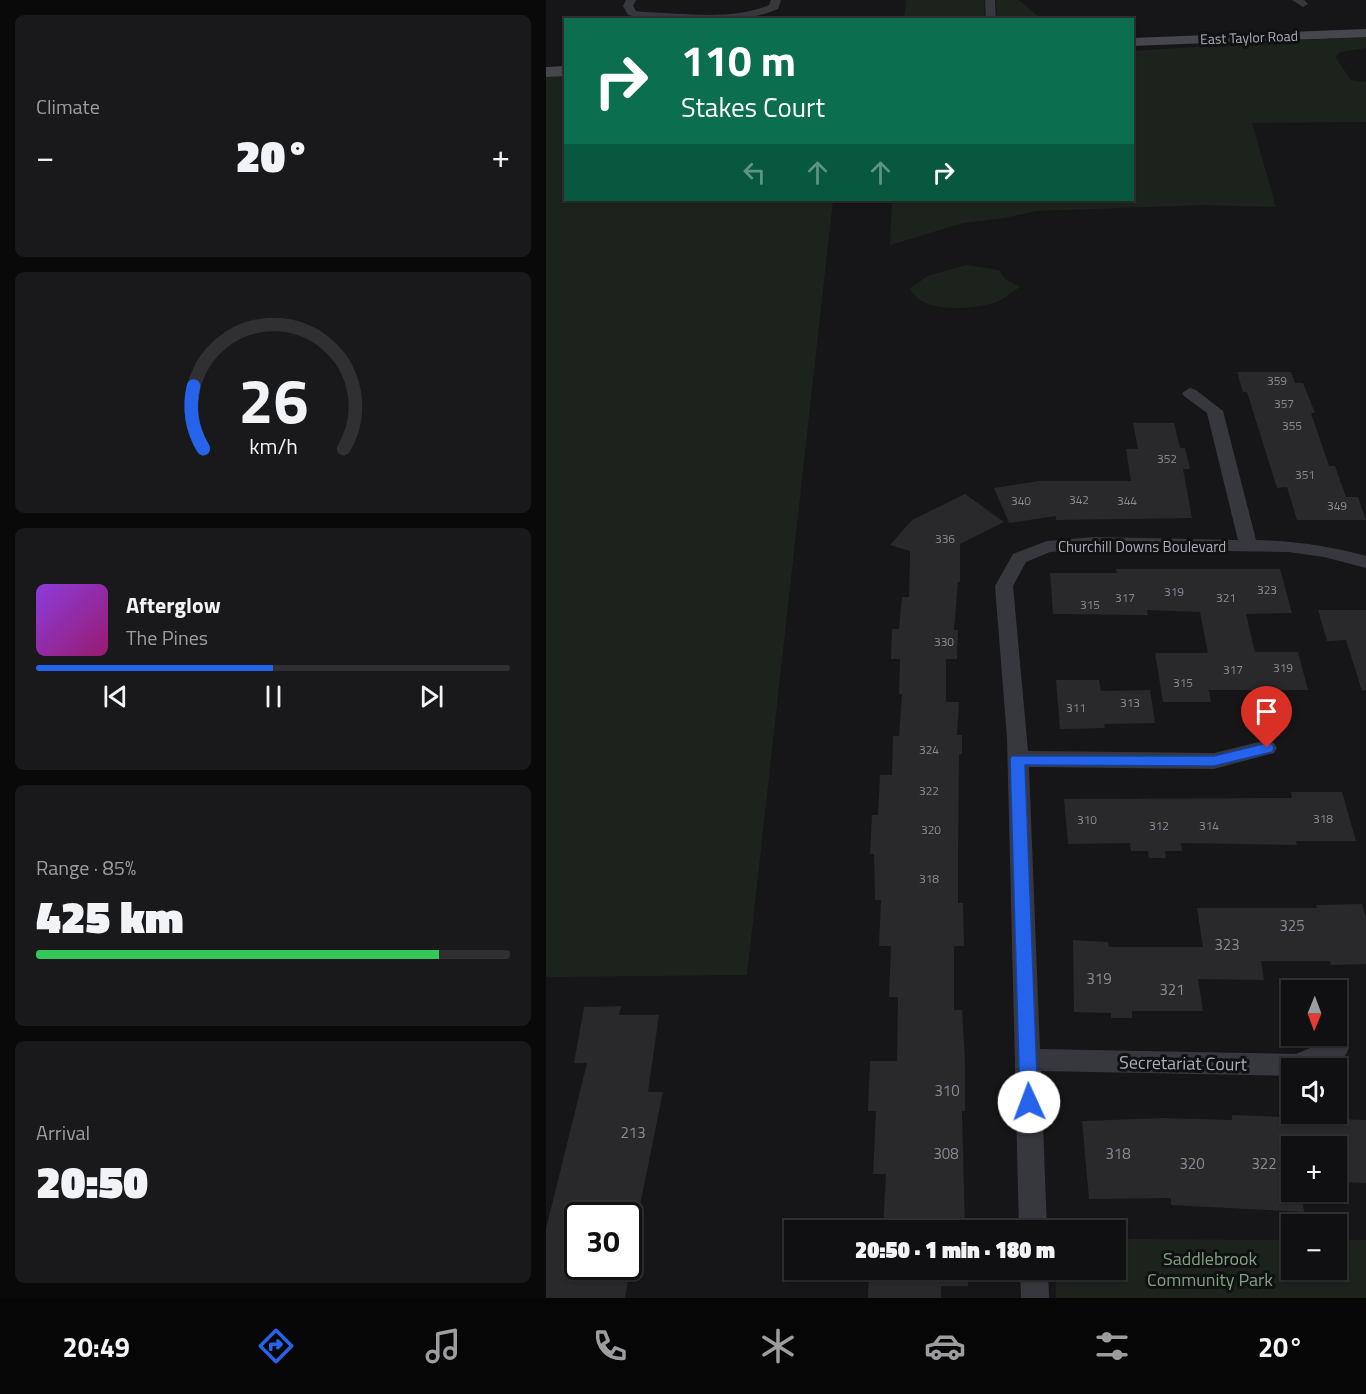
<!DOCTYPE html>
<html lang="en">
<head>
<meta charset="utf-8">
<style>
	:root { --surface:#101012; --page:#19191b; --text:#f1f3f6; --muted:#9c9d9f; --line:#303032; --accent:#2563eb }
	body { margin:0; font-family:"Titillium Web",sans-serif; background:var(--page); color:var(--text); height:100vh; display:flex; flex-direction:column; font-size:22px; white-space:nowrap }
	* { box-sizing:border-box; margin:0 }
	p { font-size:20px; color:var(--muted) }
	.icon { flex:none; width:33px; height:33px; fill:none; stroke:currentColor; stroke-width:2; stroke-linecap:round; stroke-linejoin:round }
	.map { position:relative; flex:1; overflow:hidden }
	.side { display:flex; flex-direction:column; gap:15px; padding:15px; background:#09090a; width:546px }
	.side>* { flex:none }
	.top-card { position:absolute; left:18px; top:18px; width:570px; height:183px; border-radius:0px; box-shadow:0 2px 4px #0004,0 0 0 2px var(--line); background:#0b6e4f; color:#fff; overflow:hidden }
	.needle { width:39px; rotate:181deg }
	.fabs { position:absolute; left:735px; top:980px; display:grid; gap:12px }
	.fabs a { display:grid; place-items:center; width:66px; height:66px; border-radius:0px; background:var(--surface); box-shadow:0 2px 4px #0004,0 0 0 2px var(--line); font-size:30px }
	.speed { position:absolute; left:18px; top:1202px; display:flex; gap:12px; font-size:30px; font-weight:700; text-align:center }
	.speed>* { display:grid; place-content:center; width:78px; height:78px; border-radius:50%; background:var(--surface); box-shadow:0 2px 4px #0004,0 0 0 2px var(--line); line-height:1 }
	.speed .limit { border:3px solid #111; border-radius:9px; background:#fff; color:#111 }
	.pin { position:absolute; display:grid; place-items:center; width:51px; height:51px; color:#fff; margin:-62px -26px; border-radius:50% 50% 50% 0; rotate:-45deg; box-shadow:0 0 6px #0007 }
	.pin .icon { rotate:45deg }
	.me { position:absolute; width:66px; margin:-33px; rotate:358deg; stroke-linejoin:round; filter:drop-shadow(0 0 4px #0008) }
	.turn { display:flex; align-items:center; gap:21px; height:126px; padding:0 18px; font-size:27px }
	.turn .icon { width:78px; height:78px; stroke-width:2.5 }
	.turn b { display:block; font-size:42px; line-height:51px }
	.lanes { display:flex; align-items:center; height:57px; padding:0 18px; background:#0003; justify-content:center; gap:30px; direction:ltr }
	.lanes .off { opacity:.35 }
	.big { font-size:45px; font-weight:800; line-height:1.1 }
	.side .card { flex:1; display:flex; flex-direction:column; justify-content:center; gap:9px; min-width:0; padding:0 21px; border-radius:9px; background:var(--page) }
	.side .dial { align-items:center; gap:0 }
	.dial svg { height:156px; overflow:visible; fill:none; stroke:var(--line); stroke-width:7; stroke-linecap:round; text-anchor:middle }
	.dial text { fill:var(--text); stroke:none }
	.song { display:flex; align-items:center; gap:18px }
	.cover { width:72px; height:72px; border-radius:9px; background:linear-gradient(135deg,hsl(270 70% 55%),hsl(320 70% 35%)) }
	.played { height:6px; border-radius:3px; background:linear-gradient(90deg,var(--accent) 50%,var(--line) 50%) }
	.keys { display:flex; justify-content:space-around; direction:ltr }
	.heat { display:flex; justify-content:space-between; align-items:center; font-size:33px; direction:ltr }
	.charge { height:9px; border-radius:4px; background:linear-gradient(90deg,#34c759 85%,var(--line) 0) }
	.trip { position:absolute; left:238px; top:1220px; width:342px; height:60px; border-radius:0px; background:var(--surface); box-shadow:0 2px 4px #0004,0 0 0 2px var(--line); font-weight:800; line-height:60px; text-align:center }
	.tab-bar { display:flex; height:96px; justify-content:space-around; align-items:center; background:#060607; color:var(--muted) }
	.tab-bar .icon { width:42px; height:42px }
	.tab-bar .selected { color:var(--accent) }
	.tab-bar b { font-size:27px; color:var(--text) }
	main { display:flex; flex:1; min-height:0 }
	.map>svg:first-child { display:block }
	.green { fill:#1c231d }
	.building { fill:#29292c }
	.lines { fill:none; stroke-linecap:round; stroke-linejoin:round }
	.minor { fill:#37383d; fill-rule:evenodd }
	.secondary { fill:#45474d; fill-rule:evenodd }
	.route { fill:#2563eb; stroke:#184099; stroke-width:1.5 }
	.labels { text-anchor:middle; dominant-baseline:central; stroke-width:6; stroke-linejoin:round; paint-order:stroke }
	.number-label { font-size:12px; fill:#888b94 }
	.far-street-label { font-size:14px; fill:#a8adb8; stroke:#111113 }
	.street-label { font-size:15px; fill:#a8adb8; stroke:#111113 }
	.near-number-label { font-size:15px; fill:#888b94 }
	.near-street-label { font-size:18px; fill:#a8adb8; stroke:#111113 }
	.near-park-label { font-size:18px; fill:#7fa381; stroke:#111113 }
</style>
</head>
<body>
<main>
<section class="side">
<div class="card"><p>Climate</p>
<div class="heat"><a>−</a><b class="big">20°</b><a>+</a></div>
</div>
<div class="card dial"><svg viewBox="0 0 100 80">
<path d="M14 69A42 42 0 1 1 86 69"/>
<path d="M14 69A42 42 0 0 1 9 37" stroke="#2563eb"/>
<text x="50" y="56" font-size="32" font-weight="700">26</text>
<text x="50" y="72" font-size="11">km/h</text>
</svg></div>
<div class="card">
<div class="song"><i class="cover"></i><div><b>Afterglow</b><p>The Pines</p></div></div>
<div class="played"></div>
<div class="keys"><svg class="icon" aria-label="previous" viewBox="0 0 24 24"><path d="M18 5L8 12l10 7zM5 5v14"/></svg><svg class="icon" aria-label="pause" viewBox="0 0 24 24"><path d="M8 5v14M16 5v14"/></svg><svg class="icon" aria-label="next" viewBox="0 0 24 24"><path d="M6 5l10 7-10 7zM19 5v14"/></svg></div>
</div>
<div class="card"><p>Range · 85%</p><b class="big">425 km</b><div class="charge"></div></div>
<div class="card"><p>Arrival</p><b class="big">20:50</b></div>
</section>
<div class="map">
<svg width="820" height="1298" viewBox="0 0 820 1298">
	<rect width="100%" height="100%" fill="#161618"/>
	<!-- green -->
	<path class="green" d="M360,0H438L439,19H358Z
		M450,0H473L495,19H451Z
		M820,36V48L794,52L789,57L805,80L820,82V122L706,123L730,207L659,205L490,211L458,218L417,223L344,245L346,200H586L587,51Z
		M19,74L20,200H287L201,975L0,977V75Z
		M420,265L453,270L460,280L474,287C466,292 458,299 450,302C427,310 374,314 364,288L382,276Z
		M570,1239L745,1240L746,1269H790L791,1240H820V1298H510L509,1269H570Z"/>
	<!-- building -->
	<path class="building" d="M691,372H745L749,383H757L769,413H765L783,466H789L800,497H812L820,520H751L741,487L731,488L701,392H697Z
		M587,423H628L634,448H639L644,469H637L646,518L510,520V516L463,523L448,488L493,481H585L580,449H592Z
		M419,494L458,522L414,544V582H412L408,630H412L411,659H400V702H413L411,735H416V754H413L412,854V903H417L418,946H408V1010H416L419,1061V1111H416L419,1230H337L340,1174H327L330,1111H322L324,1061H351L352,997H343L345,946H333L335,900H329L328,854H324L326,815H332L334,775H346L347,736H353L356,694H353L354,659H345L346,629H353L356,597H363L364,551L344,545L366,520Z
		M570,569H734L746,613L700,614L709,652H752L762,690H663L665,702H617L609,653H662L654,612L601,610L602,615L507,614L504,573H571Z
		M772,610H820V690L816,691L800,640L781,641Z
		M510,680H553L555,691L604,690L609,723L558,724L559,728L514,729Z
		M745,792H796L810,841H750L751,845L635,843L636,851H619L620,858H603L602,851H585L584,843L522,844L518,799L746,798Z
		M816,904L820,918V964L785,965L784,961H715L718,980L652,979L657,1011H586V1018H565V1013L528,1012L527,940L562,942L563,947H657L651,908H771L770,905Z
		M75,1006L73,1015H113L102,1092H117L92,1215H32V1266H84L79,1298H0V1229L41,1063H28L38,1007Z
		M686,1115L820,1120V1183L790,1182V1146H746V1191H755L758,1212L625,1205V1198L543,1199L536,1121L619,1118L686,1120Z
		M323,1269H422V1286H395V1298H322Z"/>
	<g class="lines">
		<!-- minor -->
		<path class="minor" d="M80,0H90L87,6L90,11L98,12C138,13 186,21 223,5L225,0H235L232,9C196,25 125,23 86,16L82,15L77,6Z
			M439,0H449L450,20H440Z
			M746,0H758L762,4L757,7Z
			M644,388L650,390L677,411L710,540C748,541 783,546 820,556V568L778,557L742,552L548,549L504,552L480,562L467,586L482,751L668,753L721,740L728,743L731,748L728,753L668,769L483,767L494,1049L750,1054L790,1037L799,1040L803,1048L799,1056L771,1068H746V1076L495,1071L501,1230H473L461,738L449,586L467,554L501,541L548,537L692,540L661,413L638,396L636,393Z
			M474,1269H502L503,1298H475Z"/>
		<!-- secondary -->
		<path class="secondary" d="M820,29V37L586,46V38Z
			M20,66V76L0,77V67Z"/>
	</g>
	<!-- route -->
	<path class="route" d="M721,743L726,744L728,748L726,752L668,766L479,765L492,1102L489,1108L483,1110L476,1108L474,1102L464,759L466,756H668Z"/>
	<g class="labels">
		<!-- number labels -->
		<g class="number-label">
			<text x="731" y="380">359</text>
			<text x="738" y="403">357</text>
			<text x="746" y="425">355</text>
			<text x="621" y="458">352</text>
			<text x="759" y="474">351</text>
			<text x="533" y="499">342</text>
			<text x="475" y="500">340</text>
			<text x="581" y="500">344</text>
			<text x="791" y="505">349</text>
			<text x="399" y="538">336</text>
			<text x="721" y="589">323</text>
			<text x="628" y="591">319</text>
			<text x="579" y="597">317</text>
			<text x="680" y="597">321</text>
			<text x="544" y="604">315</text>
			<text x="398" y="641">330</text>
			<text x="737" y="667">319</text>
			<text x="687" y="669">317</text>
			<text x="637" y="682">315</text>
			<text x="584" y="702">313</text>
			<text x="530" y="707">311</text>
			<text x="383" y="749">324</text>
			<text x="383" y="790">322</text>
			<text x="777" y="818">318</text>
			<text x="541" y="819">310</text>
			<text x="613" y="825">312</text>
			<text x="663" y="825">314</text>
			<text x="385" y="829">320</text>
			<text x="383" y="878">318</text>
		</g>
		<!-- far-street labels -->
		<g class="far-street-label">
			<text transform="translate(703 37) rotate(-2)">East Taylor Road</text>
		</g>
		<!-- street labels -->
		<g class="street-label">
			<text x="596" y="546">Churchill Downs Boulevard</text>
		</g>
		<!-- near-number labels -->
		<g class="near-number-label">
			<text x="746" y="925">325</text>
			<text x="681" y="944">323</text>
			<text x="553" y="978">319</text>
			<text x="626" y="989">321</text>
			<text x="401" y="1090">310</text>
			<text x="87" y="1132">213</text>
			<text x="400" y="1153">308</text>
			<text x="572" y="1153">318</text>
			<text x="646" y="1163">320</text>
			<text x="718" y="1163">322</text>
		</g>
		<!-- near-street labels -->
		<g class="near-street-label">
			<text transform="translate(637 1063) rotate(1)">Secretariat Court</text>
		</g>
		<!-- near-park labels -->
		<g class="near-park-label">
			<text x="664" y="1258">Saddlebrook<tspan x="664" dy="21">Community Park</tspan></text>
		</g>
	</g>
</svg>
<div class="fabs">
<a><svg class="needle" viewBox="-14 -14 28 28"><path d="M0-13l5 13h-10z" fill="#e53935"/><path d="M0 13l5-13h-10z" fill="#9c9d9f"/></svg></a>
<a><svg class="icon" aria-label="sound" viewBox="0 0 24 24"><path d="M4 9h4l5-4v14l-5-4H4zM17 9q2 3 0 6"/></svg></a>
<a>+</a>
<a>−</a>
</div>
<div class="speed"><div class="limit">30</div></div>
<div class="pin" style="left:721px;top:748px;background:#d93025"><svg class="icon" aria-label="arrive" viewBox="0 0 24 24"><path d="M6 21V4h12l-3 4 3 4H6"/></svg></div>
<svg class="me" style="left:483px;top:1102px" viewBox="-20 -20 40 40"><circle r="19" fill="#fff"/><path d="M0-13L10 11 0 6-10 11z" fill="#2563eb"/></svg>
<div class="trip">20:50 · 1 min · 180 m</div>
<div class="top-card">
<div class="turn"><svg class="icon" aria-label="right" viewBox="0 0 24 24"><path d="M7 20v-9h11M14 6l5 5-5 5"/></svg><div><b>110 m</b>Stakes Court</div></div>
<div class="lanes"><svg class="icon off" aria-label="left" viewBox="0 0 24 24"><path d="M17 20v-9H6M10 6l-5 5 5 5"/></svg><svg class="icon off" aria-label="ahead" viewBox="0 0 24 24"><path d="M12 20V5M6 11l6-6 6 6"/></svg><svg class="icon off" aria-label="ahead" viewBox="0 0 24 24"><path d="M12 20V5M6 11l6-6 6 6"/></svg><svg class="icon" aria-label="right" viewBox="0 0 24 24"><path d="M7 20v-9h11M14 6l5 5-5 5"/></svg></div>
</div>
</div>
</main>
<nav class="tab-bar">
<b>20:49</b>
<svg class="icon selected" aria-label="directions" viewBox="0 0 24 24"><path d="M12 3l9 9-9 9-9-9zM9 14v-3h6M13 9l2 2-2 2"/></svg>
<svg class="icon" aria-label="music" viewBox="0 0 24 24"><path d="M9 18V5l10-2v13"/><circle cx="6" cy="18" r="3"/><circle cx="16" cy="16" r="3"/></svg>
<svg class="icon" aria-label="phone" viewBox="0 0 24 24"><path d="M5 4h4l2 5-3 2q2 4 5 5l2-3 5 2v4C11 20 4 13 5 4z"/></svg>
<svg class="icon" aria-label="climate" viewBox="0 0 24 24"><path d="M12 3v18M4 7l16 10M4 17L20 7"/></svg>
<svg class="icon" aria-label="car" viewBox="0 0 24 24"><path d="M5 17H2v-5l4-1 3-4h7l3 4 3 1v5h-3M9 17h6M6 11h13"/><circle cx="7" cy="17" r="2"/><circle cx="17" cy="17" r="2"/></svg>
<svg class="icon" aria-label="filters" viewBox="0 0 24 24"><path d="M4 7h16M4 17h16"/><circle cx="9" cy="7" r="2"/><circle cx="15" cy="17" r="2"/></svg>
<b>20°</b>
</nav>
</body>
</html>
